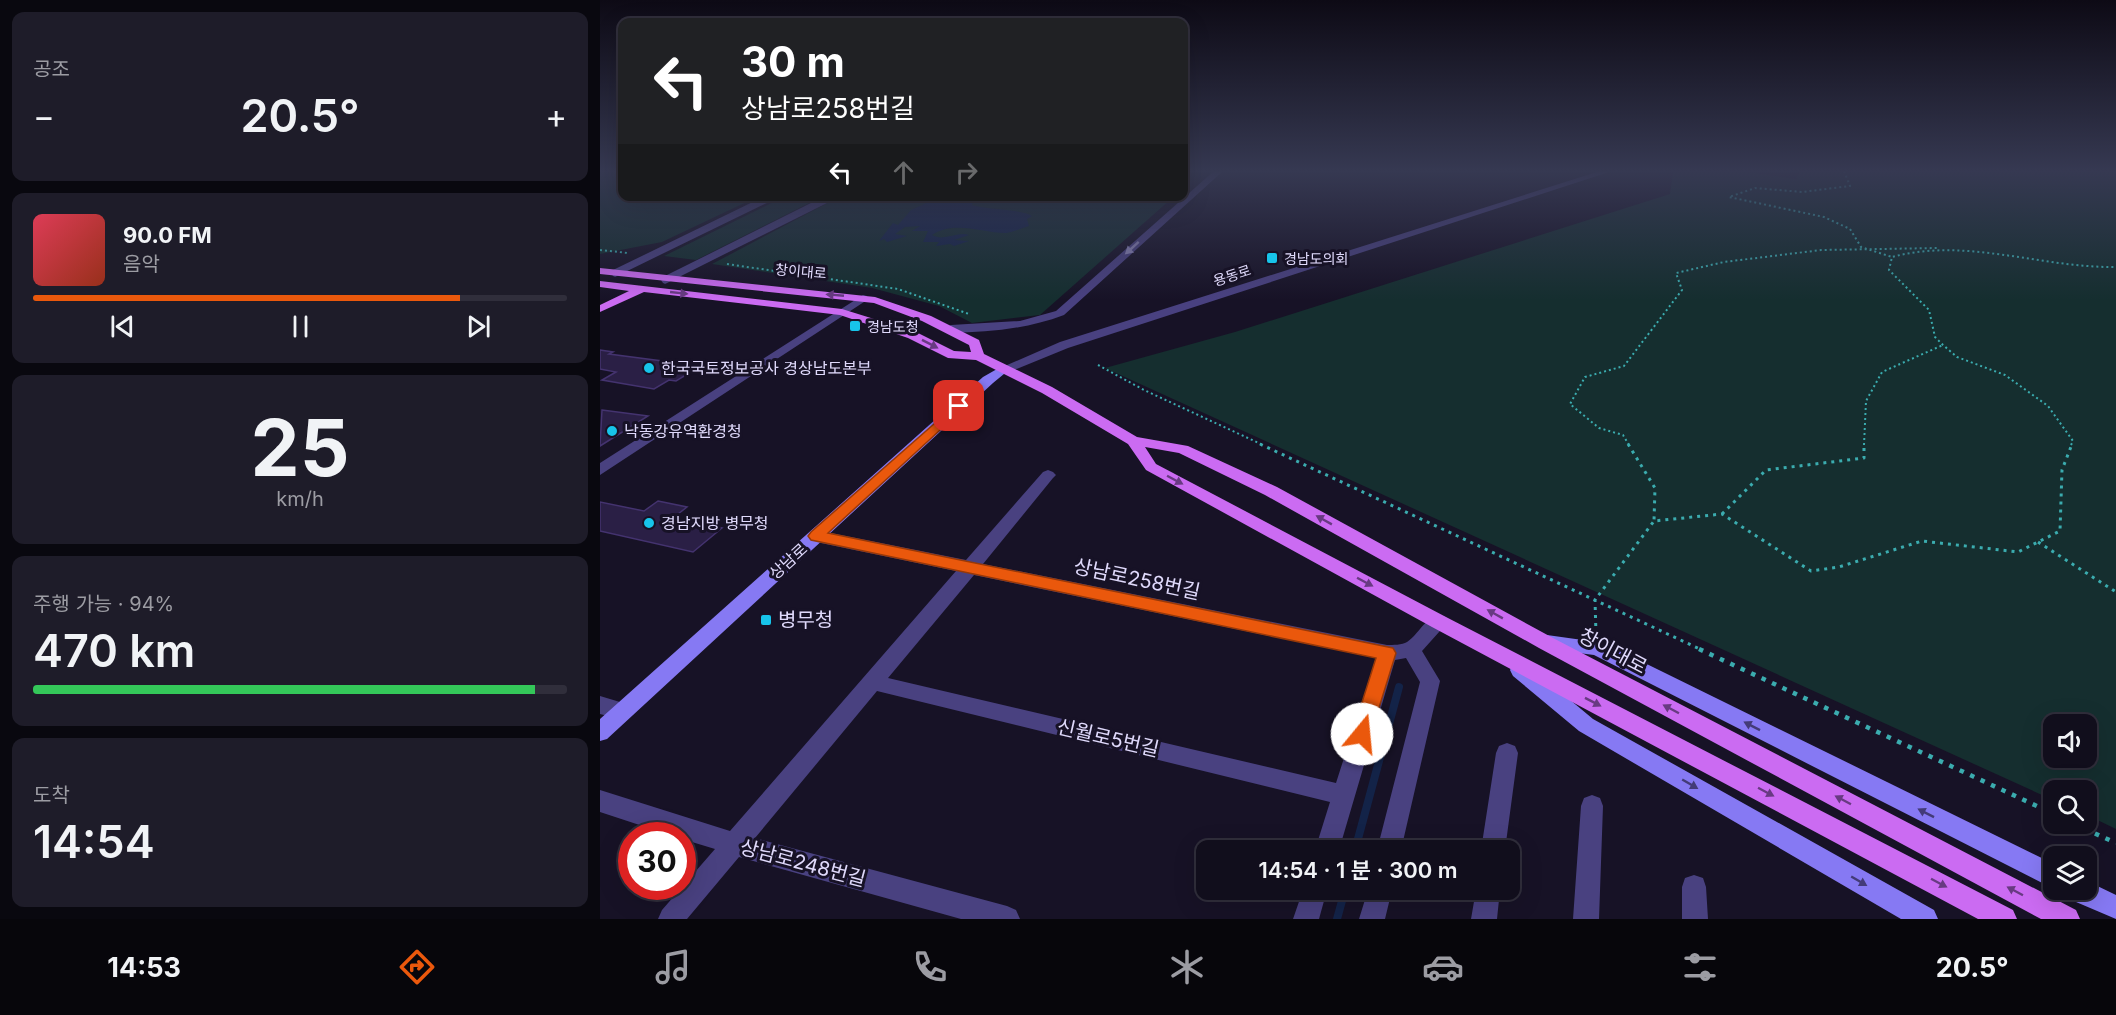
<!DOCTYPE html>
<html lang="ko">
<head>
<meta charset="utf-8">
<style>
	:root { --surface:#110e1c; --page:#1e1c29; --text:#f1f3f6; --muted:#9c9ca3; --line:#302e3b; --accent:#ea580c }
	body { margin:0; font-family:Inter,"Noto Sans KR",sans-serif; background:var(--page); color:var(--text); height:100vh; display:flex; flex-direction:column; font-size:22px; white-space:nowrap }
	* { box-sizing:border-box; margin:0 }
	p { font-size:20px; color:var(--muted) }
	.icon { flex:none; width:33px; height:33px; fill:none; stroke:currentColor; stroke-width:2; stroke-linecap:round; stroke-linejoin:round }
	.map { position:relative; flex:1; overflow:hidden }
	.sheet { display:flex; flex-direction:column; gap:12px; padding:12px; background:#09080f; width:600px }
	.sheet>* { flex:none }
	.hud { position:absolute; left:18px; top:18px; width:570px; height:183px; border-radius:12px; box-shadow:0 6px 24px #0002,0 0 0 2px var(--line); background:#202124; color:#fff; overflow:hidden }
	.buttons { position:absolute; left:1443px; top:714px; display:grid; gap:12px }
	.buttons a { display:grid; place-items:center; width:54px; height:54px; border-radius:12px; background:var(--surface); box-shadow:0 6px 24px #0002,0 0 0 2px var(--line); font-size:30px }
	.speed { position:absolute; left:18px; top:822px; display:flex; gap:12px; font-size:30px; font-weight:700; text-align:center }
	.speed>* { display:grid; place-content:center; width:78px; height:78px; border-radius:50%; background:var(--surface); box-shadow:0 6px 24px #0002,0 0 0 2px var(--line); line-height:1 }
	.speed .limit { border:9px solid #d22; background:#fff; color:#111 }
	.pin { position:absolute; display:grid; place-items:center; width:51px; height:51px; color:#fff; margin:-26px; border-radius:12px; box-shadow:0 3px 9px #0006 }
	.me { position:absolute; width:66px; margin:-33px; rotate:17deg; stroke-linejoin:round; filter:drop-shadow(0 0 4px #0008) }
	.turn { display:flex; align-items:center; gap:21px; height:126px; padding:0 24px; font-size:27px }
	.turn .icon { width:78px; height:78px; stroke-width:2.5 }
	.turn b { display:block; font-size:42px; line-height:51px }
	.lanes { display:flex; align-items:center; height:57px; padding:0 24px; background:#0003; justify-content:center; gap:30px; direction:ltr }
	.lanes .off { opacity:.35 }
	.big { font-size:45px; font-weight:600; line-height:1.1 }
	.sheet .tile { flex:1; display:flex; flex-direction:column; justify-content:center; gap:9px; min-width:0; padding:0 21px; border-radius:12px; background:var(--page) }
	.sheet .dial { align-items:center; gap:0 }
	.dial b { font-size:78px; line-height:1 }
	.song { display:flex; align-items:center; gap:18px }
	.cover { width:72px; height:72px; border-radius:9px; background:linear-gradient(135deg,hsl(350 70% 55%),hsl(10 70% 35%)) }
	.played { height:6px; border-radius:3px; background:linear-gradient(90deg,var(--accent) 80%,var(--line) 80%) }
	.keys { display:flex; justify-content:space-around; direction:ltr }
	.heat { display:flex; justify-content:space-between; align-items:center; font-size:33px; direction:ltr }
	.charge { height:9px; border-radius:4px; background:linear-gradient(90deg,#34c759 94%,var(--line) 0) }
	.trip { position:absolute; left:596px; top:840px; width:324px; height:60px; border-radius:12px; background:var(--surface); box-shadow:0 6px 24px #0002,0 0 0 2px var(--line); font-weight:600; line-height:60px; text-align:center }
	.tab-bar { display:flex; height:96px; justify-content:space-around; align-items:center; background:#07060b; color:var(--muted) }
	.tab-bar .icon { width:42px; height:42px }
	.tab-bar .active { color:var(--accent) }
	.tab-bar b { font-size:27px; color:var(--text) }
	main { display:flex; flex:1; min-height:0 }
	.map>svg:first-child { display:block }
	.green { fill:#152e2f; fill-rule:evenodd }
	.water { fill:#132348 }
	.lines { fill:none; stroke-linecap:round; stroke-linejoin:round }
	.stream { stroke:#132348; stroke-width:8 }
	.building { fill:#2a1f45; stroke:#44336f; stroke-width:1.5 }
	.path-far2 { stroke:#3bacaf; stroke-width:2; stroke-dasharray:2 3; stroke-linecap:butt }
	.path-far1 { stroke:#3bacaf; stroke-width:3; stroke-dasharray:3 5; stroke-linecap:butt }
	.path { stroke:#3bacaf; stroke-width:4.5; stroke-dasharray:4.5 7; stroke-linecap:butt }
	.service { stroke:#494180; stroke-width:7 }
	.minor { fill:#494180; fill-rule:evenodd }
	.tertiary { fill:#494180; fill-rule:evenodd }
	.secondary { fill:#8679f3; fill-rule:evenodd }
	.primary { fill:#cb6bf2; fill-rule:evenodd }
	.oneway { fill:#8d86b8 }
	.oneway2 { fill:#683a82 }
	.oneway3 { fill:#433b78 }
	.route { fill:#ea580c; stroke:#983908; stroke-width:1.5 }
	.poi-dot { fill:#17c4ea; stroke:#171226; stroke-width:2 }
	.labels { text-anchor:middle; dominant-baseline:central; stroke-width:6; stroke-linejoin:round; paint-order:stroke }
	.far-poi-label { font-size:14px; fill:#e0dafc; stroke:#171226; text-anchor:start }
	.far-street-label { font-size:14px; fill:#e0dafc; stroke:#171226 }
	.poi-label { font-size:16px; fill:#e0dafc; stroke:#171226; text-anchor:start }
	.street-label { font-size:16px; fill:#e0dafc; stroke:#171226 }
	.near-street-label { font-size:20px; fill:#e0dafc; stroke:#171226 }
	.near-poi-label { font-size:20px; fill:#e0dafc; stroke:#171226; text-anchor:start }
</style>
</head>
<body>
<main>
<section class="sheet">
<div class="tile"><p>공조</p>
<div class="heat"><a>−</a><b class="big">20.5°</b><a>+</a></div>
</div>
<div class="tile">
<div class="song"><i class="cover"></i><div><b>90.0 FM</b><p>음악</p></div></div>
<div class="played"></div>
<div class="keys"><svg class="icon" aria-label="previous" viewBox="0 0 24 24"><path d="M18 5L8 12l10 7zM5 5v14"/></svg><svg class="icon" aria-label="pause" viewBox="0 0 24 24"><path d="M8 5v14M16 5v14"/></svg><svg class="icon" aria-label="next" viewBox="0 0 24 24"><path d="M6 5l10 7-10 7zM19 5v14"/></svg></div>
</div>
<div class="tile dial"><b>25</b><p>km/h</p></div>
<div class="tile"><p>주행 가능 · 94%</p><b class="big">470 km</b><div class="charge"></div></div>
<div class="tile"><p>도착</p><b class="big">14:54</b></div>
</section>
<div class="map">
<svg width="1516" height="919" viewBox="0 0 1516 919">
	<rect width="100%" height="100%" fill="#171226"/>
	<!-- green -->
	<path class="green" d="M0,171H22V196L157,197L62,242L0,254Z
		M1081,171H1140L1196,179L1200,171H1516V829L1487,815L1486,790H1454L1453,800L505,368L635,332L1070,194L1073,172ZM1454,724H1486V758H1454Z
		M546,196L571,199L440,315L372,323L339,306L272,288L112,264L239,197Z
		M184,197H221L96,260L64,256Z"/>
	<!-- water -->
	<path class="water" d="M342,196L363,197V200H373L372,205C388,210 422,209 432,216L427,219L429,226C422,228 413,232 406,233C381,233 355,220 332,235C344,242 357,231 369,235L354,240L369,241L354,246L350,244L336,246L339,242H323L328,231H312L320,226L305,227L295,234L307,236L287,242L284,239L279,241L293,223L298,225L311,210Z"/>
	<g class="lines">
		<!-- stream -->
		<path class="stream" d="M755,850L799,687
			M737,919L745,890"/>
	</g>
	<!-- building -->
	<path class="building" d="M0,350L13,352L9,354L101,366L76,381L69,380L54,389L2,380L16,372L0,369Z
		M2,410L48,416L0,446Z
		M58,501L87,507L73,518L122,528L93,552L0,531V502L44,511Z"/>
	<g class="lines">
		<!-- path-far2 -->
		<path class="path-far2" d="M1244,171L1250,186L1202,192L1155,188L1129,197L1224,217L1250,229L1261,247L1292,257
			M0,250L28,253
			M127,264L298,289L369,314
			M498,365L544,390L663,445
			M1029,445L1023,435L999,428L970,404L985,377L1024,366L1082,290L1076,273L1124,262L1221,250L1338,248
			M1264,445L1266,401L1282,372L1343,345
			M1471,445L1473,441L1448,406L1405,375L1357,357L1343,345L1335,337L1329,310L1289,270L1292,257C1367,237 1440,268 1516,267"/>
		<!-- path-far1 -->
		<path class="path-far1" d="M660,444L1102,650
			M1028,444L1055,488L1054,521
			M1122,514L1166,470L1264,458V444
			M1438,542L1516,592
			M996,634L995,600L1054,521L1122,514L1211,571L1239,567L1322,541L1418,552L1460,531L1462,470L1472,444"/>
		<!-- path -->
		<path class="path" d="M1099,649L1454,814
			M1474,824L1516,843"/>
		<!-- service -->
		<path class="service" d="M15,273L173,196
			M65,280L233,196"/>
		<!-- minor -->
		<path class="minor" d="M614,171H623L464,315C427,329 390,332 351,333L345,329L351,325L420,321L456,311Z
			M263,295L267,296V300L0,475V463Z
			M448,470L453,472L456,475L453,478L383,564L787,645C793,645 802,645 807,642C820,634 827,611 846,617L848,622L822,651L840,681L801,850H777L820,682L806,658L795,660L739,850H715L730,802L277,691L155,838L407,906L416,910L420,919H361L139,857L87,919H58L62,910L115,849L82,839V836H73L0,812V790L130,831L356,571L216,542L210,540L208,536L210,532L216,530L366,560L443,472ZM374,575L776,658L736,783L288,678Z
			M0,696L30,705L33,711L30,717L23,720L0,714Z
			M907,743L915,746L918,753L905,850H881L896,753L899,746Z
			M992,795L1000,798L1003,806L999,919H973L981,806L984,798Z
			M1094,875L1103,878L1106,887L1108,919H1082V887L1085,878Z
			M703,890H727L719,919H693Z
			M768,890H792L785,919H759Z
			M876,890H900L897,919H871Z"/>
		<!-- tertiary -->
		<path class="tertiary" d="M1000,171H1012L468,348L409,372L404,373L398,369L460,342Z"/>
		<!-- secondary -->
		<path class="secondary" d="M404,365L410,369L393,383L7,739L0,741V719L383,377Z
			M947,635L1004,643L1454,864V889L994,655L940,648L937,643L940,638Z
			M920,662L927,664L993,719L1334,910L1338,919H1301L979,731L913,676L910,670L913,664Z
			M1487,881L1516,895V919L1469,899L1466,890H1486Z"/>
		<!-- primary -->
		<path class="primary" d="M0,268L275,297L331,316L379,340L384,354L452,387L537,437L588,446L677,487L953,638L1476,910L1480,919H1441L939,648L665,495L579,453L545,447L556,464L846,617L1413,910L1417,919H1378L832,627L546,470L528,444L442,393L376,360L348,358L308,338L240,315L44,292L0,312V305L29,291L0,287V281L242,309L316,332L354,351L371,352L369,345L322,321L274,303L0,274Z"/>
	</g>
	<!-- one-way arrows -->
	<defs><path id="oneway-solid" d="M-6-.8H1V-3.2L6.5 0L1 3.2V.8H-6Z" transform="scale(1.5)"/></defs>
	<use class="oneway" href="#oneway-solid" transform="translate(532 248) rotate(138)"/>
	<g class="oneway2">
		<use href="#oneway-solid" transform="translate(79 293) rotate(6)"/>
		<use href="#oneway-solid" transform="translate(235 295) rotate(-175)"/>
		<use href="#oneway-solid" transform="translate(330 344) rotate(27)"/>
		<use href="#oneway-solid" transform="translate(575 480) rotate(28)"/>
		<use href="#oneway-solid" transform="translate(724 520) rotate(-151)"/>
		<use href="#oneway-solid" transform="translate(765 582) rotate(28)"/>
		<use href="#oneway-solid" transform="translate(895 614) rotate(-151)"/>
		<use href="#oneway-solid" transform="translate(993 702) rotate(27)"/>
		<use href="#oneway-solid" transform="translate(1071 709) rotate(-152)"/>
		<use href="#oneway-solid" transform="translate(1166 792) rotate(28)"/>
		<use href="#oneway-solid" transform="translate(1243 800) rotate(-152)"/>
		<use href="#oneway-solid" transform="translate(1339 883) rotate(28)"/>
		<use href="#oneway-solid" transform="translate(1415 891) rotate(-152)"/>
	</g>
	<g class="oneway3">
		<use href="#oneway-solid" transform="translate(1152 726) rotate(-153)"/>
		<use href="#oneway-solid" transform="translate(1090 784) rotate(30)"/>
		<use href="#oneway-solid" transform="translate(1326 813) rotate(-153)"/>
		<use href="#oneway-solid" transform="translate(1259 881) rotate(30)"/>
	</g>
	<!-- sky -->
	<linearGradient id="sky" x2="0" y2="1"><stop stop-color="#0d0a15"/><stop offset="0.57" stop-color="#363952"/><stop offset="1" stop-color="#363952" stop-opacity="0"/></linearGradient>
	<rect width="1516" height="300" fill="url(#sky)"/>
	<!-- route -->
	<path class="route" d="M359,402L363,403V409L228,533L793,648L796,653L769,740L762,743L755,740L752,734L776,658L211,540L208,536L211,532Z"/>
	<!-- markers -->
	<g class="poi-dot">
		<rect x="666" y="252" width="12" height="12" rx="3"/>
		<rect x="249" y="320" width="12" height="12" rx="3"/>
		<circle cx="49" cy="368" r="6"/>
		<circle cx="12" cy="431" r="6"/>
		<circle cx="49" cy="523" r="6"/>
		<rect x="160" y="614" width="12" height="12" rx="3"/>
	</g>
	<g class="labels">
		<!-- far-poi labels -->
		<g class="far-poi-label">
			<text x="684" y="258">경남도의회</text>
			<text x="267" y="326">경남도청</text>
		</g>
		<!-- far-street labels -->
		<g class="far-street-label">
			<text transform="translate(201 271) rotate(5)">창이대로</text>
			<text transform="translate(632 275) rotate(-18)">용동로</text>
		</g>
		<!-- poi labels -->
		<g class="poi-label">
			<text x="61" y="368">한국국토정보공사 경상남도본부</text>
			<text x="24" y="431">낙동강유역환경청</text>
			<text x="61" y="523">경남지방 병무청</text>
		</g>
		<!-- street labels -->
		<g class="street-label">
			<text transform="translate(188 561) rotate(-42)">상남로</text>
		</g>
		<!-- near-street labels -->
		<g class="near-street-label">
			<text transform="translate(537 579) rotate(12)">상남로258번길</text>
			<text transform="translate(1013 651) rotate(28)">창이대로</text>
			<text transform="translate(508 738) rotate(13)">신월로5번길</text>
			<text transform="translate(203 863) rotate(15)">상남로248번길</text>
		</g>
		<!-- near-poi labels -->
		<g class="near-poi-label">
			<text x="178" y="620">병무청</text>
		</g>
	</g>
</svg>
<div class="buttons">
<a><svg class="icon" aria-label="sound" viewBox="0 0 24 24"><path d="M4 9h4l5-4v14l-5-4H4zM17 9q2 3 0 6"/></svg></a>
<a><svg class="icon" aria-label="search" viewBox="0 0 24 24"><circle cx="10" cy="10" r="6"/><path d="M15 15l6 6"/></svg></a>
<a><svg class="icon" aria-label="layers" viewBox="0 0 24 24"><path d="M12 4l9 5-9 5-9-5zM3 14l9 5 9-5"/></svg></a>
</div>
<div class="speed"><div class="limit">30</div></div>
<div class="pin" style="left:359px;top:406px;background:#d93025"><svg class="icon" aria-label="arrive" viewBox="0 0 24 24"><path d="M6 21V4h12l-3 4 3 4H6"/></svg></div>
<svg class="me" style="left:762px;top:734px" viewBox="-20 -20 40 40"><circle r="19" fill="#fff"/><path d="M0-13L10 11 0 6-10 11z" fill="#ea580c"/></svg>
<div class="trip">14:54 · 1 분 · 300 m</div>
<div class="hud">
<div class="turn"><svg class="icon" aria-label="left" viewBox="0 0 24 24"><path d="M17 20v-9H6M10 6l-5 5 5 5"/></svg><div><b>30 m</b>상남로258번길</div></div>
<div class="lanes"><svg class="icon" aria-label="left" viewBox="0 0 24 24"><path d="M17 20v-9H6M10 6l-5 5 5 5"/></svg><svg class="icon off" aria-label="ahead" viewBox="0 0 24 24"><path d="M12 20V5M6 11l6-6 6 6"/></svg><svg class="icon off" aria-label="right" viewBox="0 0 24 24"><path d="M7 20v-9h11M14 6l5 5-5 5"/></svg></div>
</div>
</div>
</main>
<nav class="tab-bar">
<b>14:53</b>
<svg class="icon active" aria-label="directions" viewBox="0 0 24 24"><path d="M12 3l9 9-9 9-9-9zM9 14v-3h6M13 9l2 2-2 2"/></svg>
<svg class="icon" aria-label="music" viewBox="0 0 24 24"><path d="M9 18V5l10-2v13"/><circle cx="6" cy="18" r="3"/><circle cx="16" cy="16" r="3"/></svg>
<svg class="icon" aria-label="phone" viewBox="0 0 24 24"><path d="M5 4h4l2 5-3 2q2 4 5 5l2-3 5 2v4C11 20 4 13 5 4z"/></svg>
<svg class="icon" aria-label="climate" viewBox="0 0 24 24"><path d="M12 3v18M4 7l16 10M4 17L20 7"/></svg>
<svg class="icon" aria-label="car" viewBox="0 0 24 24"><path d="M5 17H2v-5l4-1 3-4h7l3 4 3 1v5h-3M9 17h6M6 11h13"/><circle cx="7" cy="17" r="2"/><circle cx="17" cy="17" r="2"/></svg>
<svg class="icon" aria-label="filters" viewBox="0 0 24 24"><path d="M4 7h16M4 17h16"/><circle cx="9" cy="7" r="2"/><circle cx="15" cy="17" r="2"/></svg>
<b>20.5°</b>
</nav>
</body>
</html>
